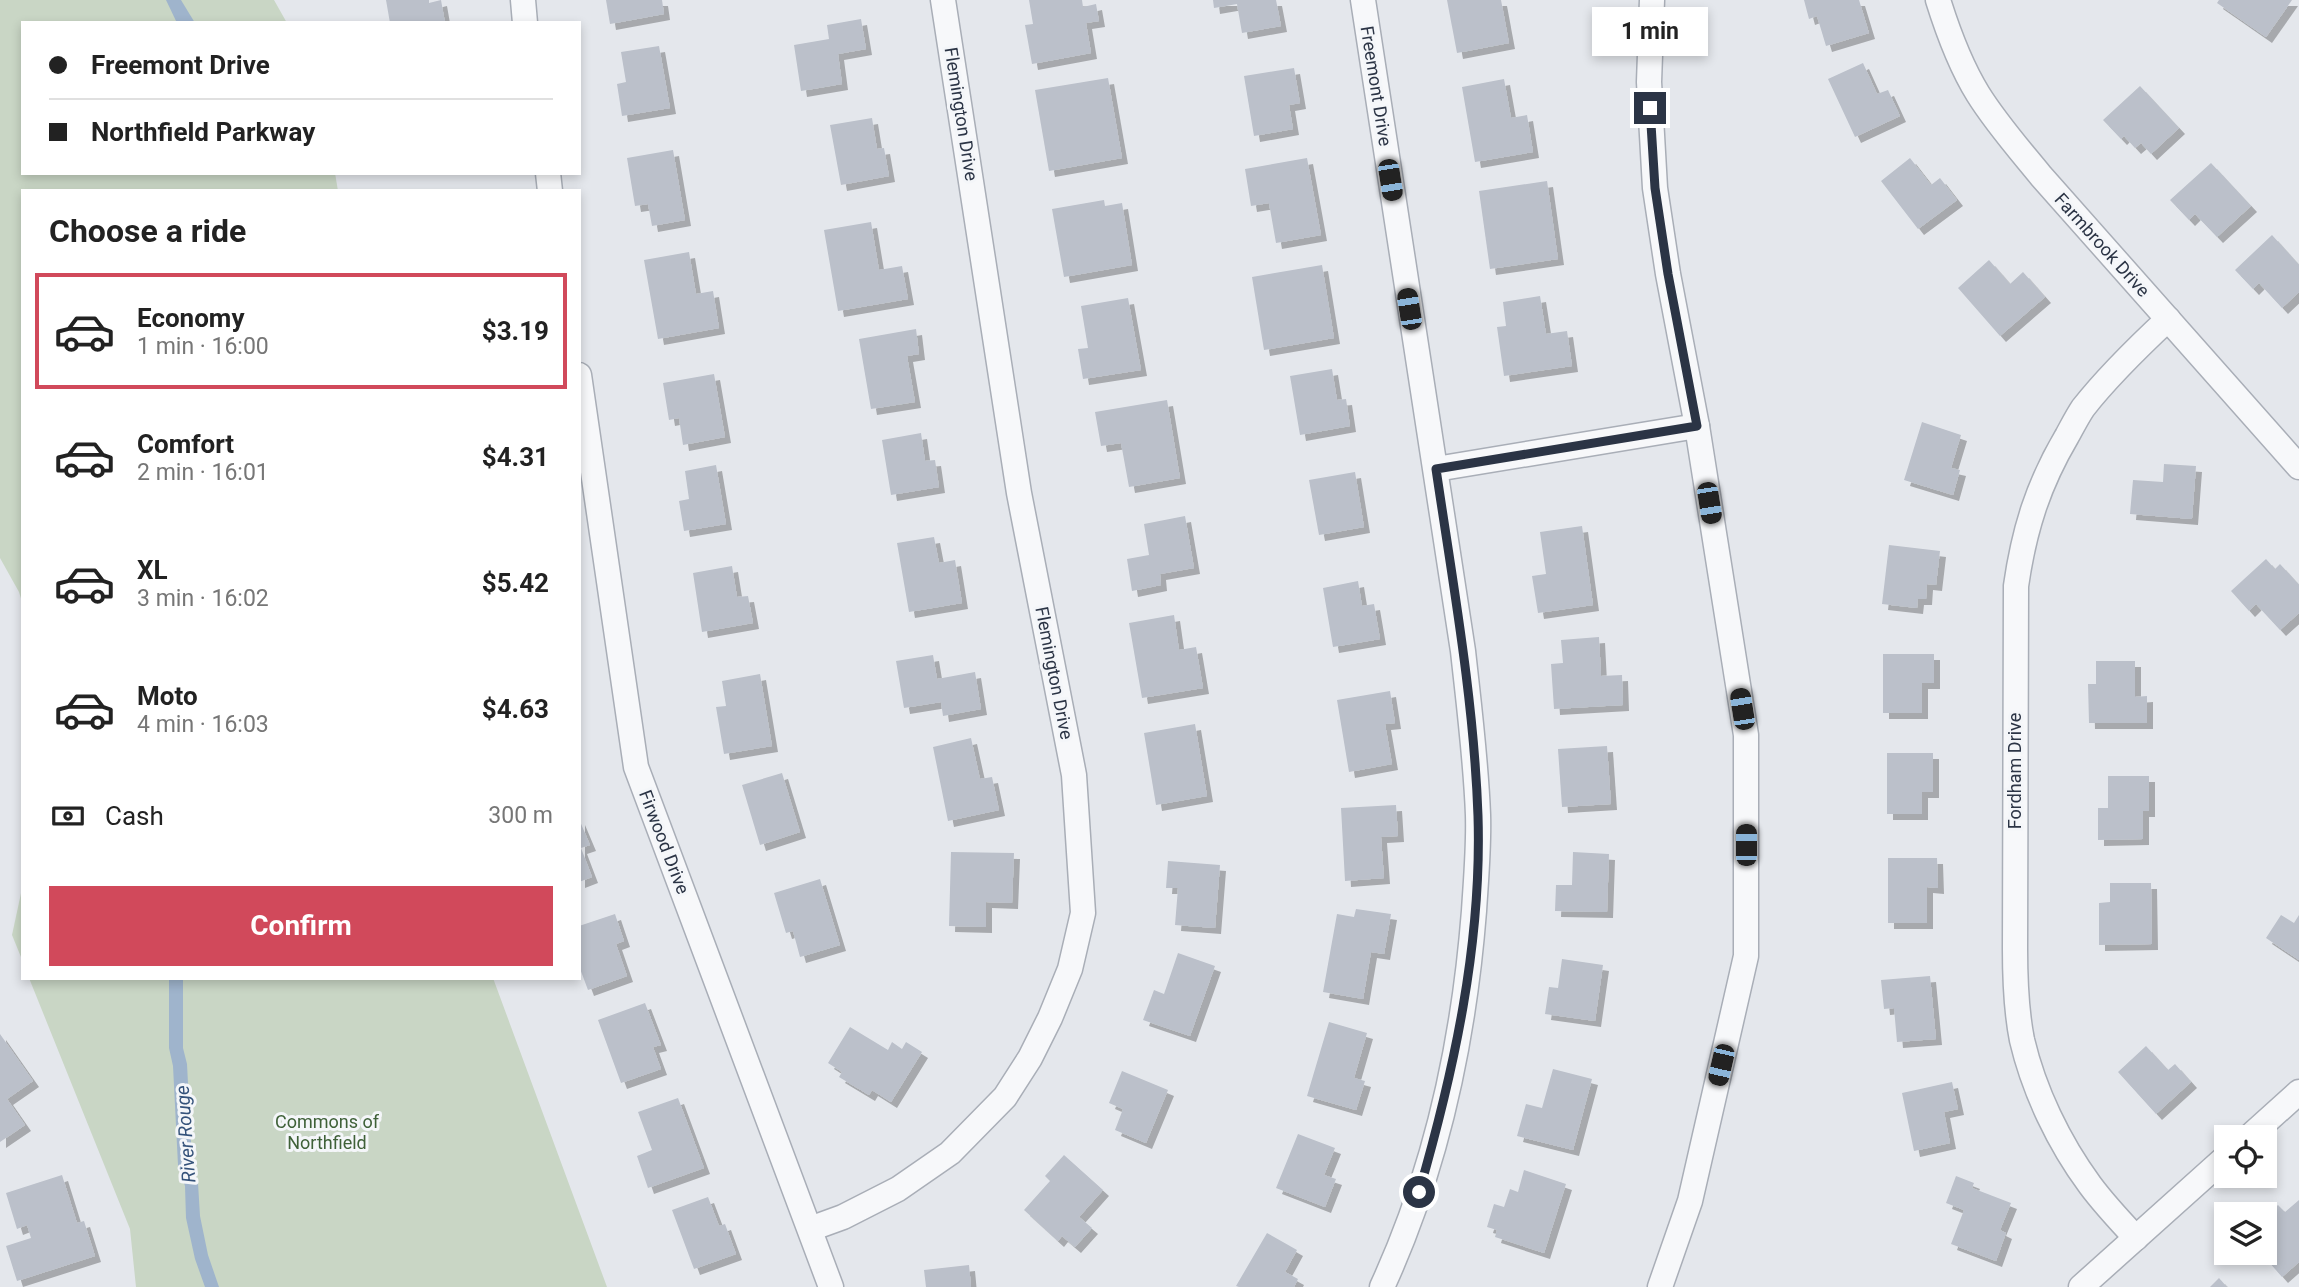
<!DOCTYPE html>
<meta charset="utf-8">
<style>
:root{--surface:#fff;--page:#f2f2f2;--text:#222;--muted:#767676;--line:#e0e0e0;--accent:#d1495b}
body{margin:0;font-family:Roboto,sans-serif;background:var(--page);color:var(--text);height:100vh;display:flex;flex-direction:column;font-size:26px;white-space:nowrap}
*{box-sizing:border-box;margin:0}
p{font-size:23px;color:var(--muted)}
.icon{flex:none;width:38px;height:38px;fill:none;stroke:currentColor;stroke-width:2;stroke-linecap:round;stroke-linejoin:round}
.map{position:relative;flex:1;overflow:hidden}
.details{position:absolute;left:21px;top:189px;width:560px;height:791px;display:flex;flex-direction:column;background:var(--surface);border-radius:0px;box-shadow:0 4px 10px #0003}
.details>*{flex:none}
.top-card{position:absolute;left:21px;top:21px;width:560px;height:154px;border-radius:0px;box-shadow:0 4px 10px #0003;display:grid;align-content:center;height:154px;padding:0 28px;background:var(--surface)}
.controls{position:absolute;left:2214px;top:1125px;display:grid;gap:14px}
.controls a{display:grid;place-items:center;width:63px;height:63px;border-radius:0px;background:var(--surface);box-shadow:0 4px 10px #0003;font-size:35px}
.end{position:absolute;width:32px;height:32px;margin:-16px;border:9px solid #2b3445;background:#fff;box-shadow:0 0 0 4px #fff}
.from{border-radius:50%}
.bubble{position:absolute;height:49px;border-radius:0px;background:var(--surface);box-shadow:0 4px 10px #0003;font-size:23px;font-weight:700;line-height:49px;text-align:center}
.car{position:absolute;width:21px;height:42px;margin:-21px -10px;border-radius:9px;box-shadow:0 0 5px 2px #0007;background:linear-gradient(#222 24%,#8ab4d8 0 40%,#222 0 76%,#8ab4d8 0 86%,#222 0)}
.top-card b{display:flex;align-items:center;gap:24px;height:66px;font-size:26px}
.top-card b+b{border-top:2px solid var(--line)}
.top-card i{width:18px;height:18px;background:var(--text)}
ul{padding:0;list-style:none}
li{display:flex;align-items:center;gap:21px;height:116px;margin:0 14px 10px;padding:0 14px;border:4px solid transparent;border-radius:0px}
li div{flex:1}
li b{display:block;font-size:26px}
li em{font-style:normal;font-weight:700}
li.selected{border-color:var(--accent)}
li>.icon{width:63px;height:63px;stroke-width:1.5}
h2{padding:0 28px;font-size:32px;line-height:84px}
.pay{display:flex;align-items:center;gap:18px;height:77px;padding:0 28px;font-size:26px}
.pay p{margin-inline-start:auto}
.action{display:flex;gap:14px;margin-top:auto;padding:14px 28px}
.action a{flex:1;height:80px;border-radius:0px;background:var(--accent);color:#fff;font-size:28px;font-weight:700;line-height:80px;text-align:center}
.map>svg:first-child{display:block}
.green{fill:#c9d6c5}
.water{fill:#9fb4cc}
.building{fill:#bbc0ca;filter:url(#shadow)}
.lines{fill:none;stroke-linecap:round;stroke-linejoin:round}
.minor-casing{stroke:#a9aeb7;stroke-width:27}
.minor{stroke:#f7f8fa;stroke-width:24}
.route{stroke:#2b3445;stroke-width:9}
.labels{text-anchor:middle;stroke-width:6;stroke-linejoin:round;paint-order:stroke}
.street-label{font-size:18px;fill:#2b3445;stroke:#f4f6f9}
.park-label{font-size:18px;fill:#3f6138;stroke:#f4f6f9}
.water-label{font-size:19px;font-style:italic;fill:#34527a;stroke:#f4f6f9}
</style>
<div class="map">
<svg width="2299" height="1287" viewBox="0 0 2299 1287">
<defs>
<filter id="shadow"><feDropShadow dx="6" dy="6" stdDeviation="0" flood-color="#0004"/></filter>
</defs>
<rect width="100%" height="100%" fill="#e4e7ec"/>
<!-- green -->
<g class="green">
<path d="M 0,0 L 274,0 L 287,23 L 23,23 L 23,173 L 335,173 L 338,191 L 23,191 L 23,605 L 19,592 L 0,558 Z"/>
<path d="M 23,884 L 23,962 L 12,935 Z"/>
<path d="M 29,978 L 493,978 L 607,1287 L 136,1287 L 130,1229 Z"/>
</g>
<!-- water -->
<g class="water">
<path d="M 166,0 L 181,0 L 195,23 L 177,23 Z"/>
<path d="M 169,978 L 183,978 L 183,1048 L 187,1064 L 192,1162 L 198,1183 L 200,1216 L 208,1255 L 219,1287 L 205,1287 L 195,1259 L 186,1218 L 185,1186 L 178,1165 L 173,1066 L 169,1048 Z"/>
</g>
<!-- building -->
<g class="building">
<path d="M 386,0 L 429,0 L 429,3 L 441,0 L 445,23 L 390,23 Z"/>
<path d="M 606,0 L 662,0 L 664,14 L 610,24 Z"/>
<path d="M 1029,0 L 1082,0 L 1083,7 L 1096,4 L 1099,21 L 1086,23 L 1091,53 L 1032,64 L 1025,25 L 1033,24 Z"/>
<path d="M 1213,0 L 1276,0 L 1281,26 L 1242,33 L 1237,4 L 1214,8 Z"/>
<path d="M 1447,0 L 1501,0 L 1509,43 L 1457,53 Z"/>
<path d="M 1804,0 L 1859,0 L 1869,33 L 1826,46 L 1817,16 L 1809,19 Z"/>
<path d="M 2219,0 L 2292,0 L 2266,37 L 2217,3 Z"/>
<path d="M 861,19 L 866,49 L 838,54 L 842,84 L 801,91 L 794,45 L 829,39 L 827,25 Z"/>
<path d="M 659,46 L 670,108 L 622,116 L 617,84 L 626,82 L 621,52 Z"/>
<path d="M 1863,63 L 1877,94 L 1888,90 L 1900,116 L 1855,137 L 1828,79 Z"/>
<path d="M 1294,68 L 1300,103 L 1289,105 L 1293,129 L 1254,136 L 1244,76 Z"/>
<path d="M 1108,78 L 1122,158 L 1049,171 L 1035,90 Z"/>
<path d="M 1504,79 L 1511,118 L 1527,115 L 1533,152 L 1475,162 L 1462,87 Z"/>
<path d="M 2140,86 L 2179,128 L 2151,154 L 2141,143 L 2135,148 L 2124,136 L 2121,139 L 2103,120 Z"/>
<path d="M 872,118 L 877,149 L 884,148 L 889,176 L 841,185 L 830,125 Z"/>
<path d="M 673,150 L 685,220 L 652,226 L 648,204 L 635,206 L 627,158 Z"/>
<path d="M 1307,158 L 1321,235 L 1276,243 L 1269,203 L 1251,206 L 1245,169 Z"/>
<path d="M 1910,158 L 1931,185 L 1940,178 L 1957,200 L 1918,229 L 1881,181 Z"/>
<path d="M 2211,163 L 2251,206 L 2217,237 L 2195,214 L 2189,220 L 2170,200 Z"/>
<path d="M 1547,181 L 1558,259 L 1490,269 L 1479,191 Z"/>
<path d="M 1104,200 L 1105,206 L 1122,203 L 1132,265 L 1064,277 L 1052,209 Z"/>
<path d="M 871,222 L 879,270 L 902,266 L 908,299 L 838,311 L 824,230 Z"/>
<path d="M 2272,235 L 2299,265 L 2299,292 L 2282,308 L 2259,283 L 2253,289 L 2235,270 Z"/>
<path d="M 689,252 L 696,294 L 713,291 L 719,328 L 658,339 L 644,260 Z"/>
<path d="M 1989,260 L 2010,284 L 2023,272 L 2045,297 L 2000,336 L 1958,288 Z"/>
<path d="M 1322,265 L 1334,338 L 1264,350 L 1252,277 Z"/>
<path d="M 1540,296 L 1546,334 L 1567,331 L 1572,366 L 1504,376 L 1497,327 L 1506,326 L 1503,302 Z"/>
<path d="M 1128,298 L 1141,370 L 1083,379 L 1078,349 L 1088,348 L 1081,306 Z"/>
<path d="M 916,329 L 919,354 L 907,356 L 915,402 L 871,409 L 859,339 Z"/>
<path d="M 1332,369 L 1337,400 L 1346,399 L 1350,426 L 1300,435 L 1290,376 Z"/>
<path d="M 714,374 L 725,437 L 683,445 L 679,418 L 669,420 L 663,383 Z"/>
<path d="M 1167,400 L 1180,478 L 1129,487 L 1121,443 L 1101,446 L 1095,412 Z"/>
<path d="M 1922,422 L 1961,435 L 1951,468 L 1960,470 L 1953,495 L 1904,480 Z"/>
<path d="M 921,433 L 925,461 L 935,460 L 939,487 L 891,495 L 882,440 Z"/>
<path d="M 2164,464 L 2196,466 L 2192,519 L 2130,514 L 2133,480 L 2163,482 Z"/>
<path d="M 716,465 L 726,524 L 684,531 L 679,501 L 689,499 L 685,471 Z"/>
<path d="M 1355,472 L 1364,527 L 1319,535 L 1309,480 Z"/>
<path d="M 1185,516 L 1194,568 L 1160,574 L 1161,585 L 1132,591 L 1127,559 L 1149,555 L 1144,524 Z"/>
<path d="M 1582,526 L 1593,605 L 1538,613 L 1532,576 L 1546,574 L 1540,532 Z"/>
<path d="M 934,537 L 939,563 L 955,560 L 962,603 L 909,612 L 897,543 Z"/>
<path d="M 1889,545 L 1940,551 L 1936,585 L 1927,584 L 1926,599 L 1918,599 L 1917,608 L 1882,604 Z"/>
<path d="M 2266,559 L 2275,569 L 2280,564 L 2299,585 L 2299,613 L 2280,630 L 2256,604 L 2249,611 L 2231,591 Z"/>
<path d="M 732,566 L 737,597 L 748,596 L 753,623 L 702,632 L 693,573 Z"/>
<path d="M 1358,581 L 1362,606 L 1374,604 L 1380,639 L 1333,647 L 1323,588 Z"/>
<path d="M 1174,615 L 1179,650 L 1196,647 L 1203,688 L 1142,698 L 1129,623 Z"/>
<path d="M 1599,637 L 1601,676 L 1622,675 L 1623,705 L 1554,709 L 1551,664 L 1563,663 L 1561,640 Z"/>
<path d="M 1883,654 L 1934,654 L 1934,683 L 1922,683 L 1922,713 L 1883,713 Z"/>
<path d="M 933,655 L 937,679 L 975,672 L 981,709 L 943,716 L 941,702 L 904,708 L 896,661 Z"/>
<path d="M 2096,661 L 2135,661 L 2135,697 L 2147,696 L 2147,723 L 2089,723 L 2088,684 L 2096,684 Z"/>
<path d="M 760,674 L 772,746 L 724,754 L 716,707 L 726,706 L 722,681 Z"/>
<path d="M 1390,691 L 1395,723 L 1385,724 L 1392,764 L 1349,772 L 1337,700 Z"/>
<path d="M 1195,724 L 1207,796 L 1156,805 L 1144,733 Z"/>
<path d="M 971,738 L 980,779 L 992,777 L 999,810 L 948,821 L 933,747 Z"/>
<path d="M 1607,746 L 1611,804 L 1562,807 L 1558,749 Z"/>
<path d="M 1887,753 L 1933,753 L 1933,792 L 1922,792 L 1922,814 L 1887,814 Z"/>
<path d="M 782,773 L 800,832 L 760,845 L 742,785 Z"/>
<path d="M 2108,776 L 2149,776 L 2149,811 L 2143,811 L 2143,839 L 2098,840 L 2098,808 L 2108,808 Z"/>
<path d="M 1396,805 L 1398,836 L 1381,837 L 1384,878 L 1345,881 L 1341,808 Z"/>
<path d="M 579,819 L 590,845 L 581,848 L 592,877 L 579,882 Z"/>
<path d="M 951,852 L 1014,853 L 1012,903 L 986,902 L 986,927 L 949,926 Z"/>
<path d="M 1573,852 L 1609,854 L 1607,912 L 1555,911 L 1556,885 L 1572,885 Z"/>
<path d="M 1888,858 L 1937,858 L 1938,888 L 1927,887 L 1927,923 L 1888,923 Z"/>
<path d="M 1168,861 L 1220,865 L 1215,928 L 1175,925 L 1178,888 L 1166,888 Z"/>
<path d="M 820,879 L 840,945 L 800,957 L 793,931 L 786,933 L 774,893 Z"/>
<path d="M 2110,883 L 2151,883 L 2152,944 L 2099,945 L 2099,903 L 2110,902 Z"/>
<path d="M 1356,909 L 1391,914 L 1384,954 L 1371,952 L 1363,999 L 1323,992 L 1337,914 L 1354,917 Z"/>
<path d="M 615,914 L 624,941 L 616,944 L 627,976 L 588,990 L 579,966 L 579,926 Z"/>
<path d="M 2281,915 L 2294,923 L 2299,915 L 2299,960 L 2266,938 Z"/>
<path d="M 1178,953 L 1215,966 L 1190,1036 L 1143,1020 L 1154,990 L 1164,994 Z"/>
<path d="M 1562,959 L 1603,965 L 1595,1021 L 1545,1014 L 1549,987 L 1558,988 Z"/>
<path d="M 1930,976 L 1936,1039 L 1897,1042 L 1894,1008 L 1884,1009 L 1881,980 Z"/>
<path d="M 645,1003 L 661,1045 L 653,1047 L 661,1069 L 621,1083 L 598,1020 Z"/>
<path d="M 1329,1022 L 1367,1033 L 1354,1078 L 1365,1081 L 1356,1110 L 1307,1096 Z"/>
<path d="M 850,1027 L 888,1050 L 892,1042 L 902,1049 L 906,1042 L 922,1052 L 891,1102 L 872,1090 L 869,1095 L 839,1077 L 842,1072 L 828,1063 Z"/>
<path d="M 0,1034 L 33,1081 L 7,1099 L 25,1125 L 0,1142 Z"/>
<path d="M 2146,1046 L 2168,1070 L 2175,1064 L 2191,1082 L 2156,1114 L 2118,1072 Z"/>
<path d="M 1553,1069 L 1592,1079 L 1573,1150 L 1517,1136 L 1526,1104 L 1542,1108 Z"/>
<path d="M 1122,1071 L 1168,1090 L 1146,1143 L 1115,1130 L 1123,1109 L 1109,1103 Z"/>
<path d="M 1952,1082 L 1958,1109 L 1944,1112 L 1950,1143 L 1914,1151 L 1902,1093 Z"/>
<path d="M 678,1098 L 704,1168 L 648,1188 L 637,1156 L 652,1150 L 638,1112 Z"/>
<path d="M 1298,1134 L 1335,1148 L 1324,1175 L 1336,1179 L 1325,1207 L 1276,1188 Z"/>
<path d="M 1064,1155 L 1103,1190 L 1079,1217 L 1092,1228 L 1075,1247 L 1062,1236 L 1058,1241 L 1024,1210 L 1050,1181 L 1045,1176 Z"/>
<path d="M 1524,1170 L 1566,1184 L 1544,1253 L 1495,1237 L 1497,1230 L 1487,1227 L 1494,1204 L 1504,1207 L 1510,1189 L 1518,1192 Z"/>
<path d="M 62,1175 L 77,1223 L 84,1221 L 95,1256 L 17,1281 L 6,1246 L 31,1238 L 27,1225 L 17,1229 L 6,1193 Z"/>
<path d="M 1956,1176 L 1974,1183 L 1972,1188 L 2011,1203 L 2000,1230 L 2006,1233 L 1996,1261 L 1951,1244 L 1964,1210 L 1946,1203 Z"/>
<path d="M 708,1197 L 719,1226 L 725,1224 L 736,1254 L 694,1269 L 672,1210 Z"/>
<path d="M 2299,1200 L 2299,1262 L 2282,1277 L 2261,1253 L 2264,1253 L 2264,1218 L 2278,1205 L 2285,1212 Z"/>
<path d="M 1267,1233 L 1297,1250 L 1285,1272 L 1298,1279 L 1294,1287 L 1239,1287 L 1236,1286 Z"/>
<path d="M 969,1265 L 971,1287 L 926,1287 L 924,1270 Z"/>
<path d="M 2219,1278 L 2227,1287 L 2210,1287 Z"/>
</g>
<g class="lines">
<defs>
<g id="minor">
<path d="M 523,0 L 525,23"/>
<path d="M 1363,0 L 1463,651 C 1469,706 1476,760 1478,815 C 1479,847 1476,879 1474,911 C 1464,1039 1436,1170 1382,1287"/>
<path d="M 1652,0 L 1649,82 L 1655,188 L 1668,274 L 1697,426 L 1746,735 L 1746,956 L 1690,1201 L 1660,1287"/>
<path d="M 1938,0 C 1948,32 1960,65 1978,94 C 1996,123 2019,149 2041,176 L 2299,467"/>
<path d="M 548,173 L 550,191"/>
<path d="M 579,375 L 636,767 L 831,1287"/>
<path d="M 1436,469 L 1697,426"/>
<path d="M 2248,1138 L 2299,1092"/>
<path d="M 810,1229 L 843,1217 L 898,1189 L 950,1153 L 1005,1097 L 1030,1058 L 1050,1018 L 1070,969 L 1083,913 L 1074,775 L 1019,493 L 943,0"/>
<path d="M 2136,1238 C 2120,1221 2104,1204 2090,1185 C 2059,1143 2034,1091 2022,1040 C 2016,1010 2015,979 2015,949 L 2016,586 C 2024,530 2038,485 2067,436 C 2072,427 2077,417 2083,408 C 2108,376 2138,347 2168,319"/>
<path d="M 2081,1287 L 2226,1157"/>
</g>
</defs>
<!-- minor casing -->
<use href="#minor" class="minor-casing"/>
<!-- minor -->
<use href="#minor" class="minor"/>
</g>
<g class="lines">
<!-- route -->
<path class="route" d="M 1419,1192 C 1454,1071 1482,943 1478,816 C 1474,700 1453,584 1436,469 L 1697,426 L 1668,274 L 1655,188 L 1650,108"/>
</g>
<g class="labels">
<!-- street labels -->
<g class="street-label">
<text transform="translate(1376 86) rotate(81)" y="6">Freemont Drive</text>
<text transform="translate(961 114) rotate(81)" y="6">Flemington Drive</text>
<text transform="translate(2102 245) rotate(48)" y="6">Farmbrook Drive</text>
<text transform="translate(1054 673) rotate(79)" y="6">Flemington Drive</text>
<text transform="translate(2015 771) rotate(-90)" y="6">Fordham Drive</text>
<text transform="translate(664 842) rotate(69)" y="6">Firwood Drive</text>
</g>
<!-- park labels -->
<g class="park-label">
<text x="327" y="1128">Commons of<tspan x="327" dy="21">Northfield</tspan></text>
</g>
<!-- water labels -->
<g class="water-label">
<text transform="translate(185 1134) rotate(-94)" y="7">River Rouge</text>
</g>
</g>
</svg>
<div class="controls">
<a><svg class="icon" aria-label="locate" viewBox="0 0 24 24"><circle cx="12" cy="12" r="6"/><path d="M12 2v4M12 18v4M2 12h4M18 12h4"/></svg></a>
<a><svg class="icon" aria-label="layers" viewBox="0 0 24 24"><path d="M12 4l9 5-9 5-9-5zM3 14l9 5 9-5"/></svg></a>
</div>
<i class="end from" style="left:1419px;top:1192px"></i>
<i class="end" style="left:1650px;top:108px"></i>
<div class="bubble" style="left:1592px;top:7px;width:116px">1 min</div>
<i class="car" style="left:1390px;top:180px;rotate:171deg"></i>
<i class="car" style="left:1409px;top:309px;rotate:351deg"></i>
<i class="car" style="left:1709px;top:503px;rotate:171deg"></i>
<i class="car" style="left:1742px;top:709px;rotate:351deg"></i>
<i class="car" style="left:1746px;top:845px;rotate:0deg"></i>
<i class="car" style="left:1721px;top:1065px;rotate:193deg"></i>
<div class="top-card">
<b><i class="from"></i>Freemont Drive</b>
<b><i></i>Northfield Parkway</b>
</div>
<section class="details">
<h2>Choose a ride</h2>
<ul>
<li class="selected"><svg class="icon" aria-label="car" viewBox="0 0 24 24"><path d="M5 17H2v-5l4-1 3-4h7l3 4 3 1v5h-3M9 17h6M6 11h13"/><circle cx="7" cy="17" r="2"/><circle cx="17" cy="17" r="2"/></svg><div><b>Economy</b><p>1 min · 16:00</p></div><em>$3.19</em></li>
<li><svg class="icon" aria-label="car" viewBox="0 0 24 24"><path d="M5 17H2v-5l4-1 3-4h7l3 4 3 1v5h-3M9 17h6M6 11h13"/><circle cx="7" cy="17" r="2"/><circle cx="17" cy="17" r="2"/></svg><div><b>Comfort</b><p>2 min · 16:01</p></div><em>$4.31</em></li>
<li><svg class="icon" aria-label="car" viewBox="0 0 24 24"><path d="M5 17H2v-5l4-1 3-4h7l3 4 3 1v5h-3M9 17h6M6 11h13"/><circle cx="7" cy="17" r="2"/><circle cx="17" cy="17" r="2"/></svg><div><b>XL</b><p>3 min · 16:02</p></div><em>$5.42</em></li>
<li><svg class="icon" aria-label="car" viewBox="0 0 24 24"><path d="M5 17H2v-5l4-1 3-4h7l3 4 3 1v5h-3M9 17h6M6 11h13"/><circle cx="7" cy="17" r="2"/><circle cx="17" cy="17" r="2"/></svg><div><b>Moto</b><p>4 min · 16:03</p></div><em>$4.63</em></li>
</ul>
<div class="pay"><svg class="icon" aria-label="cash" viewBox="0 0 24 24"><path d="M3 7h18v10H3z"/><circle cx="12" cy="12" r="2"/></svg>Cash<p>300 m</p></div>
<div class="action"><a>Confirm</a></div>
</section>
</div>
